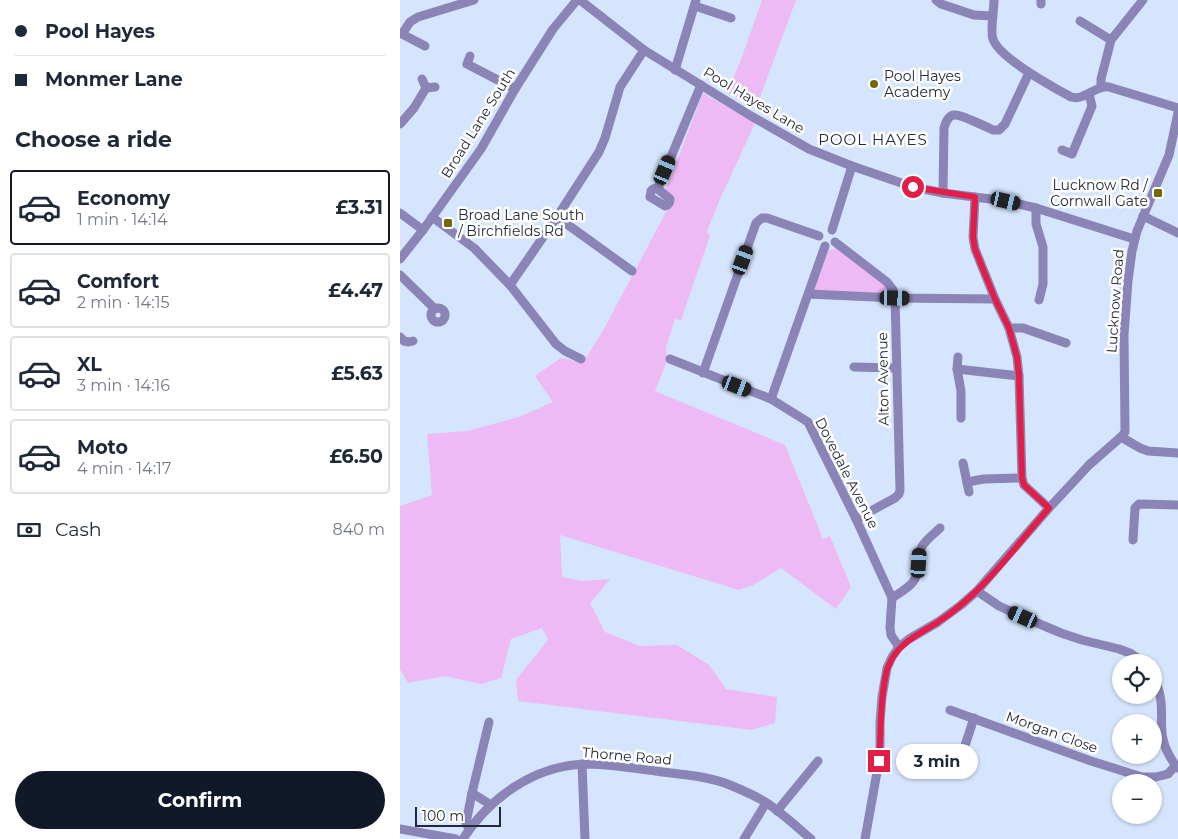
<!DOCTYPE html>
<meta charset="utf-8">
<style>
:root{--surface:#fff;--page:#f2f2f3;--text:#1f2937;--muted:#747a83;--line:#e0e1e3;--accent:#111827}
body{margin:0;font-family:Montserrat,sans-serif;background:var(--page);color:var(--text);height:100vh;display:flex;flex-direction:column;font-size:19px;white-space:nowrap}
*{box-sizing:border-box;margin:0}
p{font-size:16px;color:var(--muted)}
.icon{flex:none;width:28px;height:28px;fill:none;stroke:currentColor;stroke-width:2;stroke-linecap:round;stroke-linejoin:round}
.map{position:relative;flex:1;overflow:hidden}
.side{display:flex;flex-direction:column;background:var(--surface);width:400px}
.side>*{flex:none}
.banner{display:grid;align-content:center;height:110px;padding:0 15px;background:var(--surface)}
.controls{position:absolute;left:712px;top:654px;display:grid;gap:10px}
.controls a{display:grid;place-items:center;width:50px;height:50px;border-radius:50%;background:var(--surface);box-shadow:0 1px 4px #0004;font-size:25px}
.scale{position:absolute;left:15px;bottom:12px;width:86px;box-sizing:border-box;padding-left:5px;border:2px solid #232a35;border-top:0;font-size:14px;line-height:18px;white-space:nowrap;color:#232a35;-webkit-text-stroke:4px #fff;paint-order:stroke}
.end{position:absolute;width:22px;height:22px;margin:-11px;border:6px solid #e11d48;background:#fff;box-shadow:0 0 0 2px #fff}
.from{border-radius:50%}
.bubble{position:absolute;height:35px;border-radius:18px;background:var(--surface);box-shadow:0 1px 4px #0004;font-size:16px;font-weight:700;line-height:35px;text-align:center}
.car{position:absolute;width:15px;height:30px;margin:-15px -8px;border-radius:6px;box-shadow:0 0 4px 1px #0007;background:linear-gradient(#222 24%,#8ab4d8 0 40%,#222 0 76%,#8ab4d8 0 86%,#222 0)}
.banner b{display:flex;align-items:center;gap:18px;height:48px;font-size:19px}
.banner b+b{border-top:1px solid var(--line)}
.banner i{width:12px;height:12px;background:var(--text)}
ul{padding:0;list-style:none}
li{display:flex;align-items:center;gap:15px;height:75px;margin:0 10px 8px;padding:0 5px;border:2px solid var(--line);border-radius:5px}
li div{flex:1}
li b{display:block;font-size:19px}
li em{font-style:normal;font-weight:700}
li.on{border-color:var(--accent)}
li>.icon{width:45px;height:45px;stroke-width:1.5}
h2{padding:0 15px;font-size:22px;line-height:60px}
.pay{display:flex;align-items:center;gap:12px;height:55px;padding:0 15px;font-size:19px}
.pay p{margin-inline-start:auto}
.primary-button{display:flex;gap:10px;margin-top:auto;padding:10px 15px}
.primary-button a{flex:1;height:58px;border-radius:30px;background:var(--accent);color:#fff;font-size:20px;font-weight:700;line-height:58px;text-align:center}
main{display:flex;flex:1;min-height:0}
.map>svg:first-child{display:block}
.green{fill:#eebaf5}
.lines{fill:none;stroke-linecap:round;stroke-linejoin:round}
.minor{stroke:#8b84b6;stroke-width:9}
.route{stroke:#e11d48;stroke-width:6}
.poi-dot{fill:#736900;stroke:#fff;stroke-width:2}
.labels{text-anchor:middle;stroke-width:5;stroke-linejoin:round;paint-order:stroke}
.poi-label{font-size:14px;fill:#232a35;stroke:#fff;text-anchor:start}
.street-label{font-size:14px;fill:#232a35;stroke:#fff}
.neighbourhood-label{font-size:15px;letter-spacing:1px;fill:#232a35;stroke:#fff}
</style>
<main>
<section class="side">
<div class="banner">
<b><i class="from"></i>Pool Hayes</b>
<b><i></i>Monmer Lane</b>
</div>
<h2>Choose a ride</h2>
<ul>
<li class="on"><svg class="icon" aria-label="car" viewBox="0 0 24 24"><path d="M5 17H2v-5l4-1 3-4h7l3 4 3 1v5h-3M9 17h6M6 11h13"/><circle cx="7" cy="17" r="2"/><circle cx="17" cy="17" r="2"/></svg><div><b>Economy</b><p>1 min · 14:14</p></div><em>£3.31</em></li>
<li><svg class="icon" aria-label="car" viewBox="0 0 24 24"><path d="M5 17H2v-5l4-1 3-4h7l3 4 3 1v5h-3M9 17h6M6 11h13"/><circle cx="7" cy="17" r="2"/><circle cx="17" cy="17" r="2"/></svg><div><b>Comfort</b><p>2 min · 14:15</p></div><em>£4.47</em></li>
<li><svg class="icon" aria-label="car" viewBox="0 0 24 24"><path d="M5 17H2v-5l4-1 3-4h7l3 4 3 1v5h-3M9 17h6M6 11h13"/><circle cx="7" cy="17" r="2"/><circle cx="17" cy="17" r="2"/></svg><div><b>XL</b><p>3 min · 14:16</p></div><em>£5.63</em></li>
<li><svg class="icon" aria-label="car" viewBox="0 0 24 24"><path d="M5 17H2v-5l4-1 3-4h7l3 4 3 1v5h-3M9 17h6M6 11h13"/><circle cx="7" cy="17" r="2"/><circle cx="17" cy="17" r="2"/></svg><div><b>Moto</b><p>4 min · 14:17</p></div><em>£6.50</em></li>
</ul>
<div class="pay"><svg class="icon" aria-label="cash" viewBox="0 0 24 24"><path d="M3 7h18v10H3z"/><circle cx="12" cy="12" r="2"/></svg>Cash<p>840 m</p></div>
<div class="primary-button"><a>Confirm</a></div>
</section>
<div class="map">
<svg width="778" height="839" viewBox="0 0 778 839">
<rect width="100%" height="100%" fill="#d5e5fd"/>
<!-- green -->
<g class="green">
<path d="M 362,0 L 396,0 L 356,108 L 327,92 L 339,65 Z"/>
<path d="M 303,93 L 355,123 L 321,197 L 307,231 L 310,236 L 281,320 L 275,319 L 266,348 L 267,361 L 255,391 L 385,445 L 423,539 L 430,536 L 451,587 L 436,609 L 381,568 L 353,585 L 339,590 L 160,535 L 162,577 L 183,581 L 210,579 L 190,603 L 205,632 L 240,646 L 277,645 L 309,665 L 326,689 L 377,697 L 375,723 L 352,730 L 118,701 L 116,680 L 148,640 L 142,628 L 111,639 L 101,678 L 81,684 L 45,676 L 8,683 L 0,669 L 0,506 L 32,495 L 27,434 L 67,431 L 119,417 L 153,402 L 135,376 L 161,358 L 183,363 L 205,327 L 274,197 L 265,192 Z"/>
<path d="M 433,249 L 437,249 L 484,284 L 487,290 L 489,302 L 411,298 L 428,251 Z"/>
</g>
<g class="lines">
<!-- minor -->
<g class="minor">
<path d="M 180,0 L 244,50 L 351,116 L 409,149 L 452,166 L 513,187 L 543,193 L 606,201 L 636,208 L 734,239"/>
<path d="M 536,0 L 541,4 L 574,15 L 593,16"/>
<path d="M 594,0 C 594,9 590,32 593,39 C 599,58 653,87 671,97 C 685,101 695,85 709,87 L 778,108"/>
<path d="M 641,4 L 641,0"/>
<path d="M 295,6 L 331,18"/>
<path d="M 680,21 L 711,40"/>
<path d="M 0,33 L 25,46"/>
<path d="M 2,34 L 10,22 L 18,17 L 74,0"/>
<path d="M 70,56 L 67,64 L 115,89"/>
<path d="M 275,70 L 296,0"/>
<path d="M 22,79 L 26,88 L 35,87"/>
<path d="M 701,87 L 701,79 L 711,40 L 743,0"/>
<path d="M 0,124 L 14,108 L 26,88"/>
<path d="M 662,150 L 672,154 L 692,106 L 689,94"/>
<path d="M 258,188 L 259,190 L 270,199 C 270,203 269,205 265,206 L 250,197 L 251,191 L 253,189 L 258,188 L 301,85"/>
<path d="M 543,193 L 544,128 C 549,110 557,114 571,120 C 578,123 585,126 593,130 L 599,130 L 605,124 L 629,73"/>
<path d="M 575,197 L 573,237 L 575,249 L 595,299 L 609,328 L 617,357 L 619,376 L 622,478 L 624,485 L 649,508"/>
<path d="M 636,208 L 636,224 L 643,247 L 643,284 L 639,300"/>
<path d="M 0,213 L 23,230"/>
<path d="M 743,216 L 778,233"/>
<path d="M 32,217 L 74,248 L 110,285 L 156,344 L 165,351 L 181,359"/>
<path d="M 157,217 L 232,271"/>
<path d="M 432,230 L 452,166"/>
<path d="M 435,242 L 487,282 L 493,290 L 495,298 L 500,490 L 499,494 L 495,498 L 456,519"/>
<path d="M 0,259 L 23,230 L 81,149 L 115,89 L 153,29 L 177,0"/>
<path d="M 0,275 L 35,309"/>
<path d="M 110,285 L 157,217 L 199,152 L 205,138 L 220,87 L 244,50"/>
<path d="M 409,294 L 495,298 L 595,299"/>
<circle cx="38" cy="315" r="7"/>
<path d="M 609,328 L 623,328 L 666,343"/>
<path d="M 0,337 L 4,341 L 9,342 L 13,341"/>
<path d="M 558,357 L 557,369 L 561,391 L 561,418"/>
<path d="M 270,359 L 371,399 L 408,422 L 456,519 L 492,598 L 490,627 L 491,635 L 499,647"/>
<path d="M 454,367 L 496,368"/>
<path d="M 557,369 L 619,376"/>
<path d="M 303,373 L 356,223 L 362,218 L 367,218 L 419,236"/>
<path d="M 371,399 L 425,246"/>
<path d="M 721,437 L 740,448 L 748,451 L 778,453"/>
<path d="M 563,463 L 569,492"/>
<path d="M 567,482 L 584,479 L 622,478"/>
<path d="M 733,540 L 735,508 L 739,504 L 778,505"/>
<path d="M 577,591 L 599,606 L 623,617 L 661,633 L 682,640 L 719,649 L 730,653 L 743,662"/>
<path d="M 492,598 C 508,587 517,585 519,563 C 519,558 519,552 521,548 C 525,540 534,534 540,528"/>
<path d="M 754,675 C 757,684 760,692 761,702 C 763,722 758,735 769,755 C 772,760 774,764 778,768"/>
<path d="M 550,710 L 691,761 L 742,777 L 756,777 L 768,774 L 775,766"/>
<path d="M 182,764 L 185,839"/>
<path d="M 558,767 L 574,718"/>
<path d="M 72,793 L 91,805"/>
<path d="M 377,811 L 418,761"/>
<path d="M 0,829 L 56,839"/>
<path d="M 69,829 L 66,823 L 72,793 L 89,722"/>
<path d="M 63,839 C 89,798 134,766 184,764 C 208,764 232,768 255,771 C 278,774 309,776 330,785 C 342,790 356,796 367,803 C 383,814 397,827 411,839"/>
<path d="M 344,839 L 366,803"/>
<path d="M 465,839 L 479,761 L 480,745 L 480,722 L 482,697 L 487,668 L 492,657 L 499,647 L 509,639 L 538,622 L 561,605 L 577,591 L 649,508 L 689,465 L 721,437 L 725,432 L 724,335 L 728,281 L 732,251 L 737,231 L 769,155 L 778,113"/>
</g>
</g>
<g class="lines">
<!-- route -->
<path class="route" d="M 479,761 C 481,736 480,710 484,685 C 485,679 486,672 488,667 C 497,643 518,635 538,622 C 583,593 614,548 649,508 L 624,485 L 622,478 L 619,376 L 617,357 L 609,328 L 595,299 L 575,249 L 573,237 L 575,197 L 513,187"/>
</g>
<!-- markers -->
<g class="poi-dot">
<circle cx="474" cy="84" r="5"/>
<rect x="753" y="188" width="10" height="10" rx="2.5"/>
<rect x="43" y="218" width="10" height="10" rx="2.5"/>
</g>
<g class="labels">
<!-- poi labels -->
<g class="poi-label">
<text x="484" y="81">Pool Hayes<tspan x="484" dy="16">Academy</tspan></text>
<text x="748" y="190" text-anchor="end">Lucknow Rd /<tspan x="748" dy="16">Cornwall Gate</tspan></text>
<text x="58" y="220">Broad Lane South<tspan x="58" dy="16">/ Birchfields Rd</tspan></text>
</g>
<!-- street labels -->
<g class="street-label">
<text transform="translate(354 100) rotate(31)" y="5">Pool Hayes Lane</text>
<text transform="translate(78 123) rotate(-58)" y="5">Broad Lane South</text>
<text transform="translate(715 301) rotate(-86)" y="5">Lucknow Road</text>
<text transform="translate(483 379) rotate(-91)" y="5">Alton Avenue</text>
<text transform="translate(447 473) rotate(63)" y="5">Dovedale Avenue</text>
<text transform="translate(652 732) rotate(20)" y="5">Morgan Close</text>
<text transform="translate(227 756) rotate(5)" y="5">Thorne Road</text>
</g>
<!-- neighbourhood labels -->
<g class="neighbourhood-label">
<text x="473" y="145">POOL HAYES</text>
</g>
</g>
</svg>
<div class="controls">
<a><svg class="icon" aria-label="locate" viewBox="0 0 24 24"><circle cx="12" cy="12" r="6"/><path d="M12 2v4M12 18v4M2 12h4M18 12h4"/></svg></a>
<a>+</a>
<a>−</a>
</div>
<div class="scale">100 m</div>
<i class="end from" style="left:513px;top:187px"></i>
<i class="end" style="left:479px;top:761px"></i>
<div class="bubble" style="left:496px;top:744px;width:82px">3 min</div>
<i class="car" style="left:265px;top:170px;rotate:23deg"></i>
<i class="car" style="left:606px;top:201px;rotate:103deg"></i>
<i class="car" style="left:343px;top:260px;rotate:20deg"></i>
<i class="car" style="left:495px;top:298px;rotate:91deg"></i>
<i class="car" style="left:337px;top:386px;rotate:111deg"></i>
<i class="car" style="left:519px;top:563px;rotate:4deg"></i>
<i class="car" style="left:623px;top:617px;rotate:294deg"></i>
</div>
</main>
